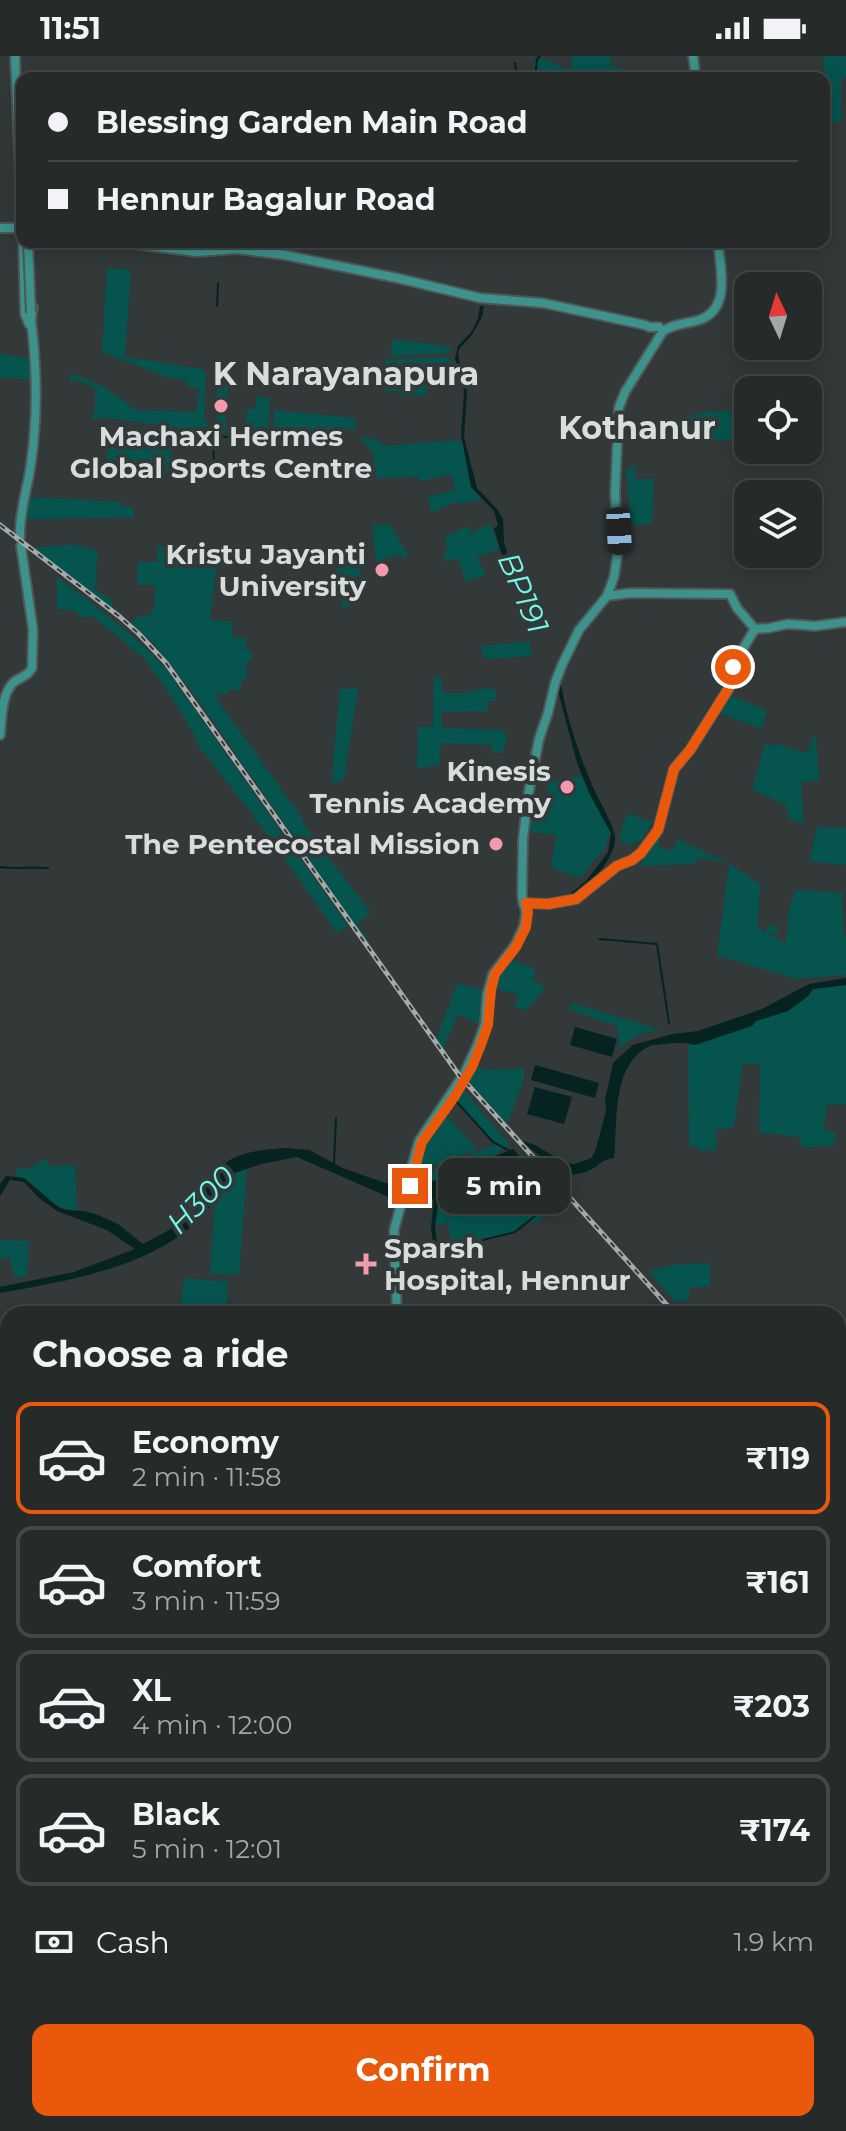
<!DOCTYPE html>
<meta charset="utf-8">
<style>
:root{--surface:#262b2a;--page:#2e3332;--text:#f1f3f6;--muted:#a4a7a8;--line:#424747;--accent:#ea580c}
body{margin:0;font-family:Montserrat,sans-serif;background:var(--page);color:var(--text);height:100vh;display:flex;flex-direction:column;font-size:30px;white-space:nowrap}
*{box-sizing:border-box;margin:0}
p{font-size:26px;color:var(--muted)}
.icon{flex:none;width:44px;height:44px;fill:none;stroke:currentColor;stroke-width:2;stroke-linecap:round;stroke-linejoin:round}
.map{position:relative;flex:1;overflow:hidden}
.side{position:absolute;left:0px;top:1250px;width:846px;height:826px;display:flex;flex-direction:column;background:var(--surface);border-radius:24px 24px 0 0;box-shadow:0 4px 20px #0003,0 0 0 2px var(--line)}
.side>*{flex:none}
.guide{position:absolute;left:16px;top:16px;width:814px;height:176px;border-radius:16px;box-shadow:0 4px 20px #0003,0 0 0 2px var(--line);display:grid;align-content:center;height:176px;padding:0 32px;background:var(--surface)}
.needle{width:52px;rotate:356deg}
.fabs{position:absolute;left:734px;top:216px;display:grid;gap:16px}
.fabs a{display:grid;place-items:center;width:88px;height:88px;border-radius:16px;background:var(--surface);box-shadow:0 4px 20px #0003,0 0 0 2px var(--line);font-size:40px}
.end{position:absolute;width:36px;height:36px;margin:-18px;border:10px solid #ea580c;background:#fff;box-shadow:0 0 0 4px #fff}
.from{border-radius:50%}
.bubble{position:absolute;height:56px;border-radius:16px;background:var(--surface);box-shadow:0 4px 20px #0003,0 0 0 2px var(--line);font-size:26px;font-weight:700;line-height:56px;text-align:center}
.car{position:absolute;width:24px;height:48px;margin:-24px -12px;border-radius:10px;box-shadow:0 0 6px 2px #0007;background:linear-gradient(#222 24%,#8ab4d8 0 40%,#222 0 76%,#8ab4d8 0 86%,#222 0)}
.guide b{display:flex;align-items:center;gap:28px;height:76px;font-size:30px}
.guide b+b{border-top:2px solid var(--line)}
.guide i{width:20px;height:20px;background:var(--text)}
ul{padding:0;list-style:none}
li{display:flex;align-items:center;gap:24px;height:112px;margin:0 16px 12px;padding:0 16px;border:4px solid var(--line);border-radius:16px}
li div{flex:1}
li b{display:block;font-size:30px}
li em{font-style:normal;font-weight:700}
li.selected{border-color:var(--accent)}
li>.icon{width:72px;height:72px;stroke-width:1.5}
h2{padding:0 32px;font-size:36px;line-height:96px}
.pay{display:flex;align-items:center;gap:20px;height:88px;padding:0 32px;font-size:30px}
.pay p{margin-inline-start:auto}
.button{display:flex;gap:16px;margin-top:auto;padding:16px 32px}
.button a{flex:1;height:92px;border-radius:16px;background:var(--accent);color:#fff;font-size:32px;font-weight:700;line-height:92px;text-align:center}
.status{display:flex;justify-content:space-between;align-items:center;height:56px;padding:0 40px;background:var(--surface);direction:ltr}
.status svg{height:22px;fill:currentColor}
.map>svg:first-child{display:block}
.green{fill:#05544e}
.water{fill:#052320}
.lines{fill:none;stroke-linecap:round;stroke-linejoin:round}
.stream{stroke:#052320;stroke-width:2}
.major-casing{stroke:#4f5655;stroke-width:12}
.highway-casing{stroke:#4f5655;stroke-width:15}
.major{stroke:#3d928b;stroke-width:8}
.highway{stroke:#11988e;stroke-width:11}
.rail-casing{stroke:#a6abaa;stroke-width:5}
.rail{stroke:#323938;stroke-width:2;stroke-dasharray:6;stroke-linecap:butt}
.major-bridge-casing{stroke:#4f5655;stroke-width:12;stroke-linecap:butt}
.major-bridge{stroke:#3d928b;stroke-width:8}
.route{stroke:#ea580c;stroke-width:10}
.poi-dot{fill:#f39aac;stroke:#323938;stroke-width:3}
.labels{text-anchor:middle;stroke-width:8;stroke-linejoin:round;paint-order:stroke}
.poi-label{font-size:28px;font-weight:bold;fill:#d8dddc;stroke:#323938;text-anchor:end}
.water-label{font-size:30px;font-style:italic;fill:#73f8ec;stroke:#323938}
.quarter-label{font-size:32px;font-weight:bold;fill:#d6dfde;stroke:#323938}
</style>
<div class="status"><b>11:51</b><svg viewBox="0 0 49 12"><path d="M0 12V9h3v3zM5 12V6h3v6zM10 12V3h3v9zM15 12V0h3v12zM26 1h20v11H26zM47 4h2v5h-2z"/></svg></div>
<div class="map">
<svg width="846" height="2075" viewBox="0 0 846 2075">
<rect width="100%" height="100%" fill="#323938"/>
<!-- green -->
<g class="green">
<path d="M 573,0 L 612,0 L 610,9 L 633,16 L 669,14 L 667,22 L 588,22 L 583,20 L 583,22 L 537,22 L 538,5 L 542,2 L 569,14 Z"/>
<path d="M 823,0 L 846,0 L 846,21 L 841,22 L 841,65 L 831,66 Z"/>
<path d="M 107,212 L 131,214 L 125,301 L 202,313 L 202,315 L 206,316 L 204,360 L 210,375 L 210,381 L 195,379 L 195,374 L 99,361 L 98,364 L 91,363 L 95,353 L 95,332 L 77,324 L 71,328 L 71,317 L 104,331 L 136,354 L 196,356 L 200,333 L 187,331 L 187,325 L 166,321 L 102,296 Z"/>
<path d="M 392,283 L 451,291 L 449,297 L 391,300 Z"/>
<path d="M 0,298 L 30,303 L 31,324 L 0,321 Z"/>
<path d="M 449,301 L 455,317 L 384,320 L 385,304 Z"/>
<path d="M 229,315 L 225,381 L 215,381 L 217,316 Z"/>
<path d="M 426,322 L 427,339 L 400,341 L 399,335 L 384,336 L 383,325 Z"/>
<path d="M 256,341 L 270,342 L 268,380 L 246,380 L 247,353 L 256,353 Z"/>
<path d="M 274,354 L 355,362 L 356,373 L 273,379 Z"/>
<path d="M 731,355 L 733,384 L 688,383 L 684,361 L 706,356 Z"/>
<path d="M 110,380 L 173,387 L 167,417 L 128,411 L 127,418 L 76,410 L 76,408 L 105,410 Z"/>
<path d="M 362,381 L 380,384 L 381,388 L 385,390 L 457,384 L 463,388 L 471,431 L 481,443 L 460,448 L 458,445 L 431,457 L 428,441 L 455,434 L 451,418 L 422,425 L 419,424 L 418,420 L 389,422 L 387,420 L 377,424 L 373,396 L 367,392 L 367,387 L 361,387 Z"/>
<path d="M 635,408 L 635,423 L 654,423 L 652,468 L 632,469 L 626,415 Z"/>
<path d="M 27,441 L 122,446 L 121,450 L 134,451 L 134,462 L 121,462 L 121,452 L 119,462 L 23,463 Z"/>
<path d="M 490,467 L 499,493 L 477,501 L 486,519 L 466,526 L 458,502 L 446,506 L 442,496 L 448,494 L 444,482 L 467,470 L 472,477 Z"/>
<path d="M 390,468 L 408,499 L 402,502 L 400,498 L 376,506 L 372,469 Z"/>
<path d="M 62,489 L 77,489 L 98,495 L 95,533 L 112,544 L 112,552 L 33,492 Z"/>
<path d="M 157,490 L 219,490 L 210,564 L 232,565 L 233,581 L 246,582 L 246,594 L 252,595 L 252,605 L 246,605 L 247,623 L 241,624 L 241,634 L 228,634 L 228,638 L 214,639 L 302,762 L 303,768 L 371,857 L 357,868 L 366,881 L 366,885 L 198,644 L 155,589 L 131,567 L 136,561 L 150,559 L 155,550 L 155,529 L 137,529 L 138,506 L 157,506 Z"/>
<path d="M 359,500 L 360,520 L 345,524 L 351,550 L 342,552 L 335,506 Z"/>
<path d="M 57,521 C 95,550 133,577 166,613 L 348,870 L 337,877 L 253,759 L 197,688 L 196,682 L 169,637 L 144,602 L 92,560 L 79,562 L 77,555 L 57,553 Z"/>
<path d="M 529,585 L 532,600 L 485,603 L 480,590 Z"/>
<path d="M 434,621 L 442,621 L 443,637 L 470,637 L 471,634 L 495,632 L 496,645 L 487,645 L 488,655 L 442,656 L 442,672 L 502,674 L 508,681 L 502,697 L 493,697 L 492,689 L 441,687 L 439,709 L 417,712 L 418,671 L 433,671 Z"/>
<path d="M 358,632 L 344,724 L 331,727 L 340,633 Z"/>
<path d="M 729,639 L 767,654 L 762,673 L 717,656 Z"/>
<path d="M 814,679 L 816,679 L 819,724 L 801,726 L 804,769 L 789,763 L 787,750 L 752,733 L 765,688 L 774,690 L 776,688 L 807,697 Z"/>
<path d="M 582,720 L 590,739 L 610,775 L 605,792 L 580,822 L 551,812 L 556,779 L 529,776 L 534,740 L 547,739 L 549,725 Z"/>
<path d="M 628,757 L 652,766 L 640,786 L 636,784 L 632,789 L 619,785 L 621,773 Z"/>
<path d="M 817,771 L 846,772 L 846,809 L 809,805 Z"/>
<path d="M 662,777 L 658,791 L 673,795 L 678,783 L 730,808 L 760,828 L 758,872 L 766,877 L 767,869 L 778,870 L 778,877 L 767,877 L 786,887 L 789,852 L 795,834 L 842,837 L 844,880 L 846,880 L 846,919 L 795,923 L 717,899 L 729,808 L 697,801 L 696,808 L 641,810 L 642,802 Z"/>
<path d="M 510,903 L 536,913 L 532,923 L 545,932 L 527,954 L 514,951 L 519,939 L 495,932 L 498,921 Z"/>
<path d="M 457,927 L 486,935 L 479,968 L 458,958 L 443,993 L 436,984 Z"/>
<path d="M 846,929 L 846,1048 L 827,1049 L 824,1074 L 836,1077 L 835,1089 L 802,1092 L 799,1081 L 759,1076 L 760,1009 L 743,1007 L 734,1071 L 715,1074 L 717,1094 L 698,1095 L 698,1090 L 689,1091 L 688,987 L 695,989 L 706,986 L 721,979 L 752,970 L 756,965 L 807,941 L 813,933 Z"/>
<path d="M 573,947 L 661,974 C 645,975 630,981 620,993 L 617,970 L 568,953 Z"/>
<path d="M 475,1011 L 489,1014 L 524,1012 L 524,1024 L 507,1068 L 467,1023 Z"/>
<path d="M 461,1031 L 510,1089 L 494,1099 L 416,1132 L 412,1131 L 414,1123 L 495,1088 L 456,1044 Z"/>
<path d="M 445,1058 L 477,1093 L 415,1118 L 429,1080 Z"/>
<path d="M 522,1103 L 555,1138 L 556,1148 L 538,1166 L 525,1166 L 514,1176 L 451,1189 L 448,1167 L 435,1169 L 439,1141 Z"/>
<path d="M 44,1104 L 48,1104 L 49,1110 L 75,1109 L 77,1155 C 45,1153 41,1124 16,1121 L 17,1113 L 28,1113 Z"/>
<path d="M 247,1112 L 239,1219 L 210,1218 L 215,1143 L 224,1131 L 228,1119 Z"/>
<path d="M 0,1184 L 29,1185 L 27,1220 L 14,1221 L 9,1200 L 0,1203 Z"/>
<path d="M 710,1207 L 710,1230 L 689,1232 L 689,1244 L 675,1246 L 649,1215 L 679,1208 Z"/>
<path d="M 184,1222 L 228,1226 L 227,1258 L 179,1258 Z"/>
</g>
<!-- water -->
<g class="water">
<path d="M 480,250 L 484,250 L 482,261 L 472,279 L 459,293 L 458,299 L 467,336 L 464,381 L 477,432 L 497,453 L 503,463 L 504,486 L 512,515 L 507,516 L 494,473 L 498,469 L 494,455 L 471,431 L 461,379 L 464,336 L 455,302 L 458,290 L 472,275 L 478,262 Z"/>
<path d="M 561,629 C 567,661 577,693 590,724 C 595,738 614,769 615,781 C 616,801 590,831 572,838 L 570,838 L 586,825 L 608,796 L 611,777 L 590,739 L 577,707 L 558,635 Z"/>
<path d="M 846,922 L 846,929 L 813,933 L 807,941 L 788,955 L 756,965 L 752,970 L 695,989 C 685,986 674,987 664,988 C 658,989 651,988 646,992 C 611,1013 618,1067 614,1102 C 604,1103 601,1107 594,1112 C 585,1117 575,1119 565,1120 C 558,1116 555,1112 549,1107 C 540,1099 531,1094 522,1085 L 535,1089 L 565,1107 L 575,1108 L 591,1102 L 595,1096 L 606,1055 L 605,1044 L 613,1007 L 633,989 L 673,978 L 698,975 L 762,953 L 809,928 Z"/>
<path d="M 575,971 L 617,983 L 612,1001 L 570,989 Z"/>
<path d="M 535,1009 L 599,1027 L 595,1042 L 531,1024 Z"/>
<path d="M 535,1031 L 572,1041 L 564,1068 L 527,1058 Z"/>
<path d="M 287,1092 L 309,1094 L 343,1112 L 368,1121 L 386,1127 L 405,1129 L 400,1146 L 297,1101 L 261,1108 L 229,1119 C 193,1206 82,1222 0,1237 L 0,1231 L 74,1216 L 135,1193 L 107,1174 L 57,1155 L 39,1142 L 24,1126 L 10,1124 L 0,1140 L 0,1128 L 6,1120 L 24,1122 L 58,1151 L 67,1154 L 84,1155 L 98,1159 L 118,1168 L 143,1188 C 159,1179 178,1171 191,1158 C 202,1146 204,1132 213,1120 C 229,1095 260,1094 287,1092 Z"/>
<path d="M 513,1093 L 522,1103 L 439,1141 L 435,1172 L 438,1193 L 434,1194 L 431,1172 L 434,1143 L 407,1149 L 412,1131 L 416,1132 Z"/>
</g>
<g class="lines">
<!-- stream -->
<g class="stream">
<path d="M 515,7 L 516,14"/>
<path d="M 517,20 L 518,22"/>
<path d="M 535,22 L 537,3 L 540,0"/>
<path d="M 461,186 L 461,188"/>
<path d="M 217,250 L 218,227"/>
<path d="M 214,380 L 227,381"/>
<path d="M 213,387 L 215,425"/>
<path d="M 0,811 C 16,813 32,811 48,812"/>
<path d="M 599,883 L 657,888 L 669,967"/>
<path d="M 454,1043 L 493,1086 L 508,1094"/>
<path d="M 334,1108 L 336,1062"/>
<path d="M 483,1184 L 515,1176 L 545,1152 C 547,1132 531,1116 519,1103"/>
<path d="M 0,1876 L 8,1876"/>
</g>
<defs>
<g id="major">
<path d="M 15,0 L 22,165"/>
<path d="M 693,0 L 696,22"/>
<path d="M 0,172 L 22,172"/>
<path d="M 23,186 L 25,258 L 29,268"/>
<path d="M 119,186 L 197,196 L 237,193 L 285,199 L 397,222 L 480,242 L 543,247 L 645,269 L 649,271 L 659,271"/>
<path d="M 20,481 C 19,455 28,432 31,407 C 38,359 37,312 31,264 L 33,251"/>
<path d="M 607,540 L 631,537 L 730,538 L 737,552 L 755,573 L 769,572 L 788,568 L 815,570 L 846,566"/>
<path d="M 0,679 C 2,663 1,641 12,628 C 18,621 27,622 32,612 L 33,574 L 21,490"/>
<path d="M 523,847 L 548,848 L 576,843 L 617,810 L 632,804 L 641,797 L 658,774 L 674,713 L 690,694 L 729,632 L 736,604 L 755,573"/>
<path d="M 397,1258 L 394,1174 L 419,1085 L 464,1018 L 477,990 L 485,968 L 487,939 L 493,918 L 515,889 L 524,870 L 526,857 L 522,840 L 523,783 L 528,740 L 539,683 L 548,657 L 555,627 L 562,609 L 579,574 L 607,540 L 614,521 L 618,495 L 615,437 L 619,351 L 625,336 L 663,275 C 675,267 687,268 699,264 C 732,253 720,212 718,186"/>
<path d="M 0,1801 L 8,1802"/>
<path d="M 0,1863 L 8,1852"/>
<path d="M 838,2059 L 846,2051"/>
<path d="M 520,2068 L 520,2075"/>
<path d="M 19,2075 L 20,2068"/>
<path d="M 267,2075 L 268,2068"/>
<path d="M 822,2075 L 828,2068"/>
</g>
<g id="highway">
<path d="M 0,1565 L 8,1579"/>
<path d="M 838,1934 L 846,1937"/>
</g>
</defs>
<!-- major casing -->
<use href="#major" class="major-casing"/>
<!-- highway casing -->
<use href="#highway" class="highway-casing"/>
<!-- major -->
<use href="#major" class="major"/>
<!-- highway -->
<use href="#highway" class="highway"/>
<defs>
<g id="rail">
<path d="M 0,469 L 120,561 L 138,577 L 166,607 L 459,1019 L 675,1258"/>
<path d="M 838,1436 L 846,1445"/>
</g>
</defs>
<!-- rail casing -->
<use href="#rail" class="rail-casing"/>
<!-- rail -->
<use href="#rail" class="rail"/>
<defs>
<path id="major-bridge" d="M 28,186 L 31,257"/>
</defs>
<!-- major-bridge casing -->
<use href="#major-bridge" class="major-bridge-casing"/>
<!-- major-bridge -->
<use href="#major-bridge" class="major-bridge"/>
</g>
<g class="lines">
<!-- route -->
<path class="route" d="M 410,1130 L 422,1086 L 455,1040 L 472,1011 L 480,991 L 488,969 L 491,934 L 495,918 L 516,891 L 526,871 L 528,856 L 526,847 L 548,848 L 576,843 L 617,810 L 632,804 L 641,797 L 658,774 L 674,713 L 690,694 L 729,632 L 733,611"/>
</g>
<!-- markers -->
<g class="poi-dot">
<circle cx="221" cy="350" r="8"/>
<circle cx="382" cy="514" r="8"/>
<circle cx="567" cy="731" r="8"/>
<circle cx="496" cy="788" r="8"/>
<path d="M362 1196h8v8h8v8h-8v8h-8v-8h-8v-8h8z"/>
</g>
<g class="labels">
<!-- poi labels -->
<g class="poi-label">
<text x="221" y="390" text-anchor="middle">Machaxi Hermes<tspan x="221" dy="32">Global Sports Centre</tspan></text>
<text x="366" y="508">Kristu Jayanti<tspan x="366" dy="32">University</tspan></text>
<text x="551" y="725">Kinesis<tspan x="551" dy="32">Tennis Academy</tspan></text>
<text x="480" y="798">The Pentecostal Mission</text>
<text x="384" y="1202" text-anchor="start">Sparsh<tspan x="384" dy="32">Hospital, Hennur</tspan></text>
</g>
<!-- water labels -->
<g class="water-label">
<text transform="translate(523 537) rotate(67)" y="10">BP191</text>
<text transform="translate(201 1144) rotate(-45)" y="10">H300</text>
</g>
<!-- quarter labels -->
<g class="quarter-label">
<text x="346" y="329">K Narayanapura</text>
<text x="637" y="383">Kothanur</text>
</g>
</g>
</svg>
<div class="fabs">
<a><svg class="needle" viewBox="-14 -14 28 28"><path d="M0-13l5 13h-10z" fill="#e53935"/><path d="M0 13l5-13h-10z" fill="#a4a7a8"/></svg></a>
<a><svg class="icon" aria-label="locate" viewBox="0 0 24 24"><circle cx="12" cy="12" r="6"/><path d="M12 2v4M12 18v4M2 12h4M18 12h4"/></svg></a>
<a><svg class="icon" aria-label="layers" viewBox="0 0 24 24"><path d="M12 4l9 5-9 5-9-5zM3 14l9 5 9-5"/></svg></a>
</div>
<i class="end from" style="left:733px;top:611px"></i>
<i class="end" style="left:410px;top:1130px"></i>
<div class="bubble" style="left:438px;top:1102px;width:132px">5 min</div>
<i class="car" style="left:619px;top:475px;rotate:177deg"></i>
<div class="guide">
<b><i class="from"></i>Blessing Garden Main Road</b>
<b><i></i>Hennur Bagalur Road</b>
</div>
<section class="side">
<h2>Choose a ride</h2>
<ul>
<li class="selected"><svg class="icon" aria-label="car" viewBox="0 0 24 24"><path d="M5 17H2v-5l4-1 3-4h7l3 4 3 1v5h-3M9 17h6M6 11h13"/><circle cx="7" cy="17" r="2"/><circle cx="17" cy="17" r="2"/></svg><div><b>Economy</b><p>2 min · 11:58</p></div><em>₹119</em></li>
<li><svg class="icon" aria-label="car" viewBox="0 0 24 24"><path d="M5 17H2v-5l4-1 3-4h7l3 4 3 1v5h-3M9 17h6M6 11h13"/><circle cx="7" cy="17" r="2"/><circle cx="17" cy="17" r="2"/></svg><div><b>Comfort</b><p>3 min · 11:59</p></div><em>₹161</em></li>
<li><svg class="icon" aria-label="car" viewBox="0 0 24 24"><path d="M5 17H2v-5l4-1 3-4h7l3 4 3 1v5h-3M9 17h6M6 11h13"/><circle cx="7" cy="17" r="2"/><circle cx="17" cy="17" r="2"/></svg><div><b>XL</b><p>4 min · 12:00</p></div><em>₹203</em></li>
<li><svg class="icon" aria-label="car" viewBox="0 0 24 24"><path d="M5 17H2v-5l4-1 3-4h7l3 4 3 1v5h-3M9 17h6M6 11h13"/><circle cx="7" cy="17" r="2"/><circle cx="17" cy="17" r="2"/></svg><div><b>Black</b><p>5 min · 12:01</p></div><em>₹174</em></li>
</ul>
<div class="pay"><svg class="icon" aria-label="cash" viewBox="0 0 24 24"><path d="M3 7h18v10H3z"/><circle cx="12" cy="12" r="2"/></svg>Cash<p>1.9 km</p></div>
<div class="button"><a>Confirm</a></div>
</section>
</div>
